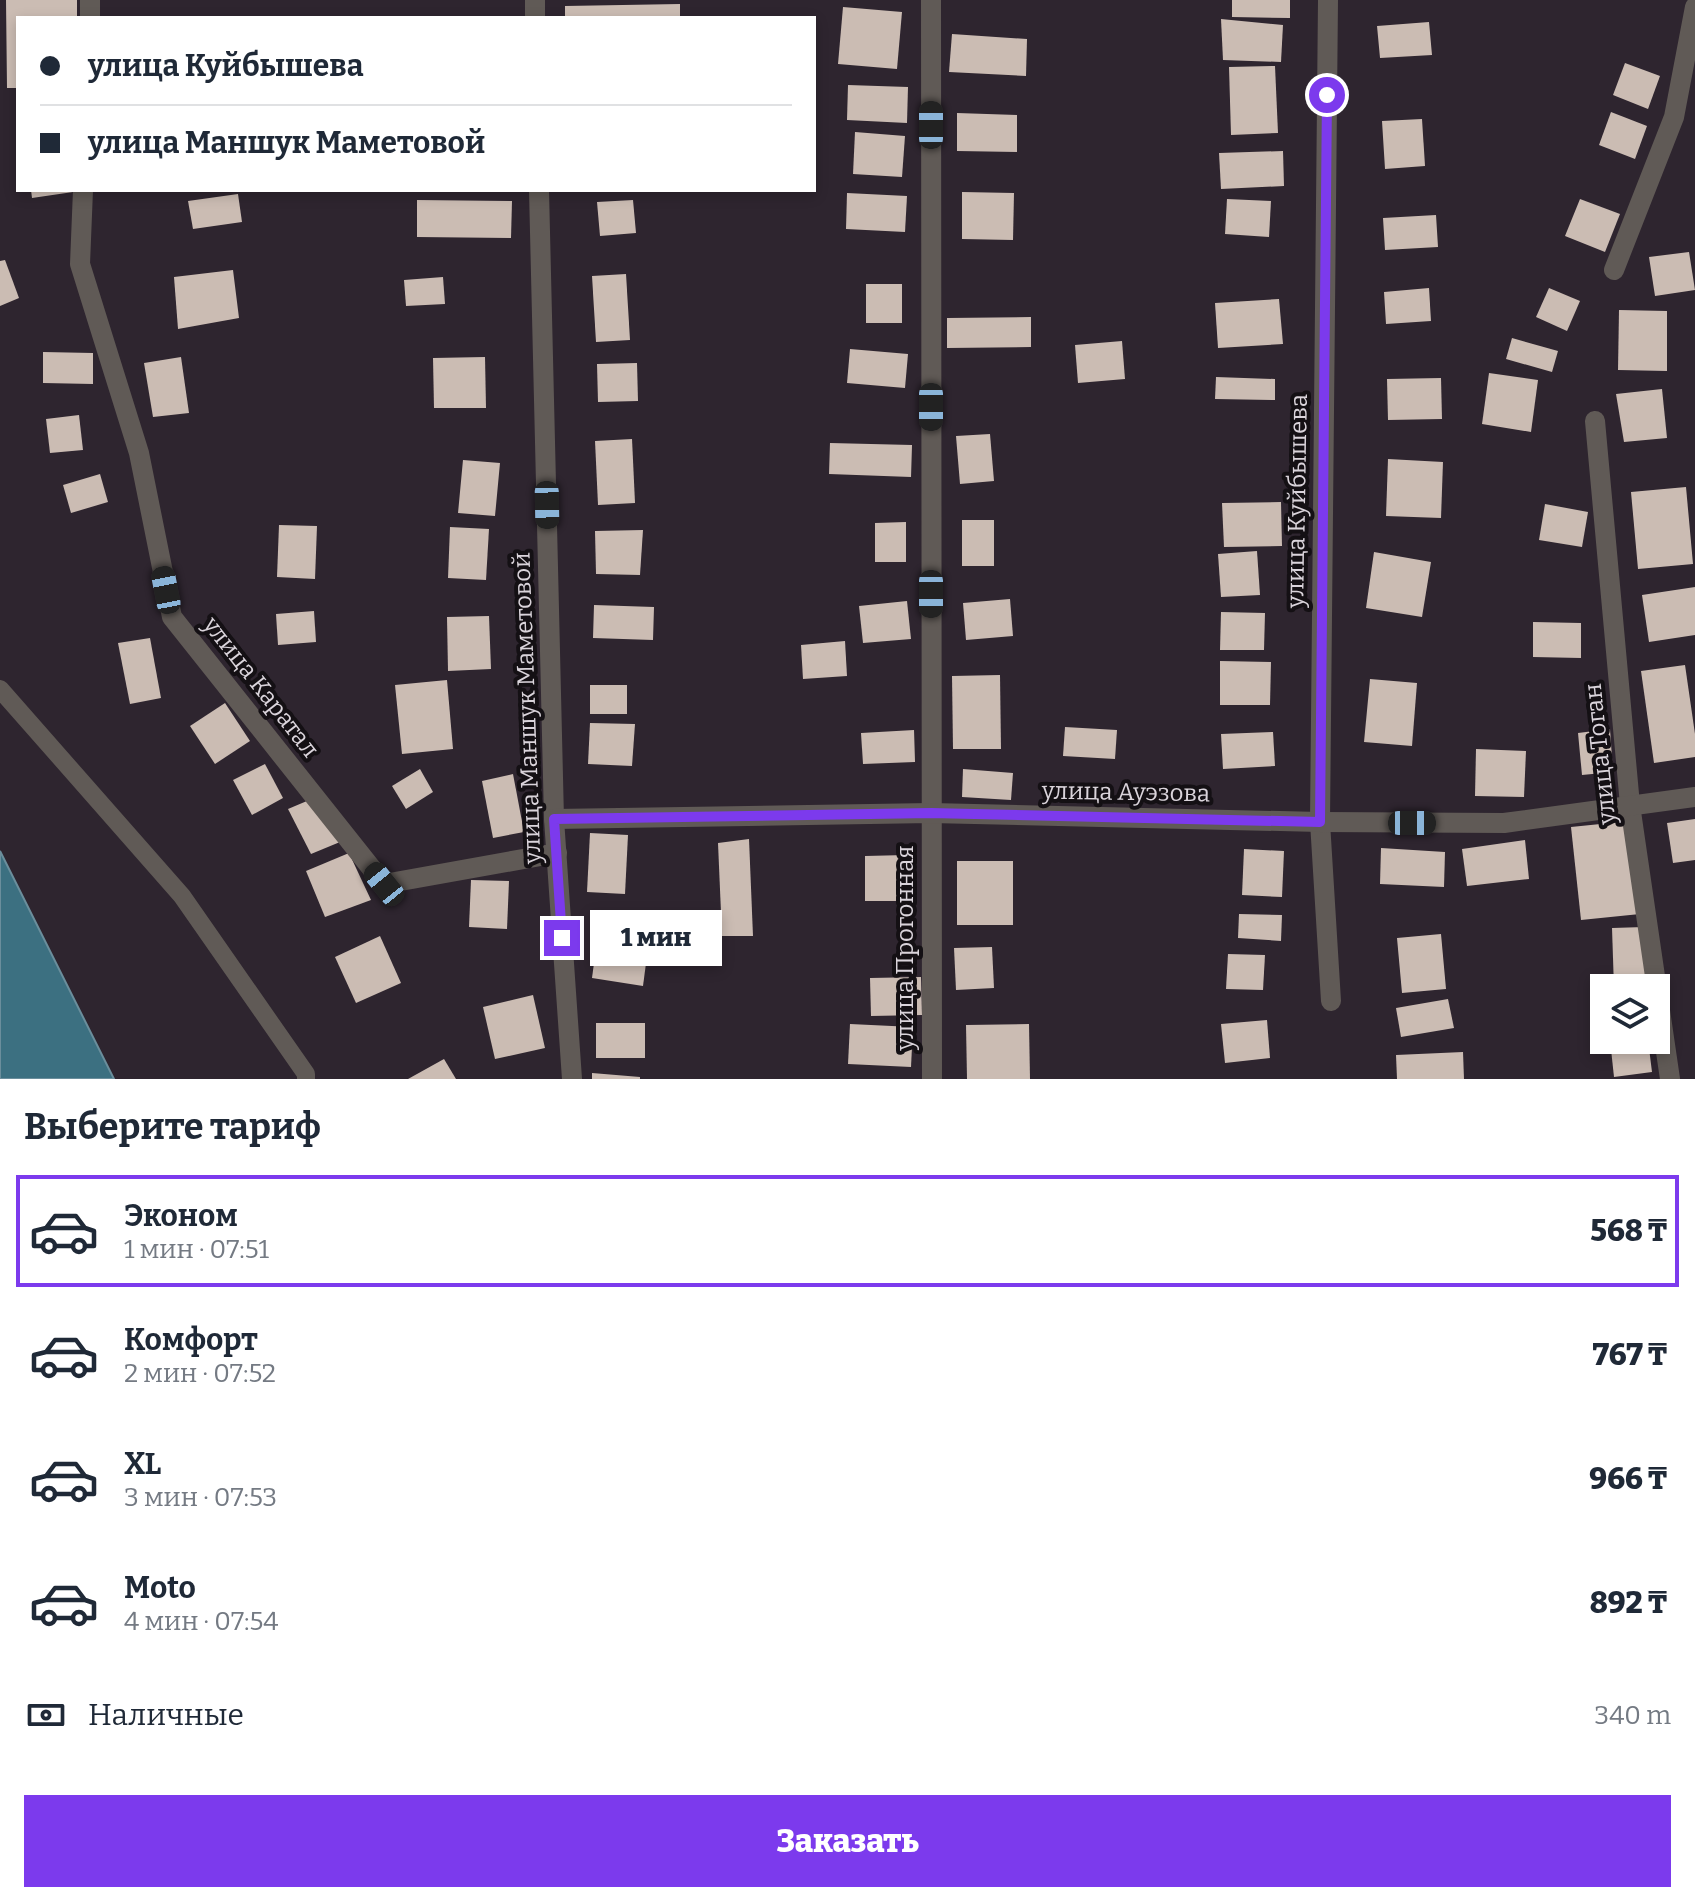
<!DOCTYPE html>
<html lang="ru">
<meta charset="utf-8">
<style>
:root{--surface:#fff;--page:#f6f6f7;--text:#1f2937;--muted:#747a83;--line:#e0e1e3;--accent:#7c3aed}
body{margin:0;font-family:Bitter,serif;background:var(--page);color:var(--text);height:100vh;display:flex;flex-direction:column;font-size:30px;white-space:nowrap}
*{box-sizing:border-box;margin:0}
p{font-size:26px;color:var(--muted)}
.icon{flex:none;width:44px;height:44px;fill:none;stroke:currentColor;stroke-width:2;stroke-linecap:round;stroke-linejoin:round}
.map{position:relative;height:1079px;overflow:hidden}
.drawer{display:flex;flex-direction:column;background:var(--surface);flex:1}
.drawer>*{flex:none}
.guide{position:absolute;left:16px;top:16px;width:800px;height:176px;border-radius:0px;box-shadow:0 4px 12px #0003;display:grid;align-content:center;height:176px;padding:0 24px;background:var(--surface)}
.buttons{position:absolute;left:1590px;top:974px;display:grid;gap:16px}
.buttons a{display:grid;place-items:center;width:80px;height:80px;border-radius:0px;background:var(--surface);box-shadow:0 4px 12px #0003;font-size:40px}
.end{position:absolute;width:36px;height:36px;margin:-18px;border:10px solid #7c3aed;background:#fff;box-shadow:0 0 0 4px #fff}
.from{border-radius:50%}
.bubble{position:absolute;height:56px;border-radius:0px;background:var(--surface);box-shadow:0 4px 12px #0003;font-size:26px;font-weight:800;line-height:56px;text-align:center}
.car{position:absolute;width:24px;height:48px;margin:-24px -12px;border-radius:10px;box-shadow:0 0 6px 2px #0007;background:linear-gradient(#222 24%,#8ab4d8 0 40%,#222 0 76%,#8ab4d8 0 86%,#222 0)}
.guide b{display:flex;align-items:center;gap:28px;height:76px;font-size:30px}
.guide b+b{border-top:2px solid var(--line)}
.guide i{width:20px;height:20px;background:var(--text)}
ul{padding:0;list-style:none}
li{display:flex;align-items:center;gap:24px;height:112px;margin:0 16px 12px;padding:0 8px;border:4px solid transparent;border-radius:0px}
li div{flex:1}
li b{display:block;font-size:30px}
li em{font-style:normal;font-weight:800}
li.selected{border-color:var(--accent)}
li>.icon{width:72px;height:72px;stroke-width:1.5}
h2{padding:0 24px;font-size:36px;line-height:96px}
.pay{display:flex;align-items:center;gap:20px;height:88px;padding:0 24px;font-size:30px}
.pay p{margin-inline-start:auto}
.primary-button{display:flex;gap:16px;margin-top:auto;padding:16px 24px}
.primary-button a{flex:1;height:92px;border-radius:0px;background:var(--accent);color:#fff;font-size:32px;font-weight:800;line-height:92px;text-align:center}
.map>svg:first-child{display:block}
.water{fill:#3c7081;stroke:#6b8e9c;stroke-width:2}
.building{fill:#cbbcb3}
.lines{fill:none;stroke-linecap:round;stroke-linejoin:round}
.lane{stroke:#605a56;stroke-width:18}
.street{stroke:#605a56;stroke-width:20}
.route{stroke:#7c3aed;stroke-width:10}
.labels{text-anchor:middle;stroke-width:8;stroke-linejoin:round;paint-order:stroke}
.street-label{font-size:24px;fill:#dad4db;stroke:#141014}
</style>
<div class="map">
<svg width="1695" height="1079" viewBox="0 0 1695 1079">
<rect width="100%" height="100%" fill="#2e252f"/>
<!-- water -->
<path class="water" d="M 0,851 L 114,1079 L 0,1079 Z"/>
<!-- building -->
<g class="building">
<path d="M 6,0 L 77,0 L 77,18 L 18,18 L 18,88 L 7,88 Z"/>
<path d="M 1232,0 L 1290,0 L 1290,18 L 1232,17 Z"/>
<path d="M 680,4 L 680,18 L 565,18 L 565,6 Z"/>
<path d="M 843,7 L 902,12 L 897,69 L 838,64 Z"/>
<path d="M 1221,19 L 1283,25 L 1281,62 L 1223,60 Z"/>
<path d="M 1429,22 L 1432,55 L 1380,58 L 1377,26 Z"/>
<path d="M 952,34 L 1027,39 L 1026,76 L 949,72 Z"/>
<path d="M 1625,63 L 1660,76 L 1648,109 L 1613,95 Z"/>
<path d="M 1275,66 L 1278,133 L 1231,135 L 1229,67 Z"/>
<path d="M 848,85 L 908,87 L 907,123 L 847,120 Z"/>
<path d="M 1611,112 L 1647,126 L 1635,159 L 1599,145 Z"/>
<path d="M 957,113 L 1017,115 L 1017,152 L 957,151 Z"/>
<path d="M 1422,119 L 1425,166 L 1385,169 L 1382,121 Z"/>
<path d="M 855,132 L 905,136 L 902,177 L 853,174 Z"/>
<path d="M 1283,151 L 1284,186 L 1221,189 L 1219,153 Z"/>
<path d="M 31,190 L 73,190 L 73,192 L 32,198 Z"/>
<path d="M 962,192 L 1014,193 L 1013,240 L 962,239 Z"/>
<path d="M 847,193 L 907,196 L 905,232 L 846,229 Z"/>
<path d="M 238,194 L 242,222 L 193,229 L 188,201 Z"/>
<path d="M 1227,199 L 1271,201 L 1269,237 L 1225,234 Z"/>
<path d="M 1580,199 L 1620,214 L 1605,252 L 1565,236 Z"/>
<path d="M 417,200 L 512,201 L 511,238 L 417,237 Z"/>
<path d="M 633,200 L 636,233 L 600,236 L 597,202 Z"/>
<path d="M 1436,215 L 1438,247 L 1385,250 L 1383,218 Z"/>
<path d="M 1689,252 L 1695,290 L 1655,296 L 1649,257 Z"/>
<path d="M 5,260 L 19,298 L 0,306 L 0,261 Z"/>
<path d="M 233,270 L 239,318 L 178,329 L 174,277 Z"/>
<path d="M 626,274 L 630,340 L 596,342 L 592,276 Z"/>
<path d="M 443,277 L 445,304 L 406,306 L 404,280 Z"/>
<rect x="866" y="284" width="36" height="39"/>
<path d="M 1429,288 L 1431,321 L 1386,324 L 1384,292 Z"/>
<path d="M 1549,288 L 1580,301 L 1567,331 L 1536,317 Z"/>
<path d="M 1279,299 L 1283,344 L 1218,348 L 1215,303 Z"/>
<path d="M 1619,310 L 1667,311 L 1667,371 L 1618,370 Z"/>
<path d="M 1031,317 L 1031,347 L 947,348 L 947,318 Z"/>
<path d="M 1512,338 L 1558,351 L 1552,372 L 1506,359 Z"/>
<path d="M 1122,341 L 1125,379 L 1078,383 L 1075,345 Z"/>
<path d="M 850,349 L 908,354 L 905,388 L 847,383 Z"/>
<path d="M 43,352 L 93,353 L 93,384 L 43,383 Z"/>
<path d="M 181,357 L 189,413 L 153,417 L 144,363 Z"/>
<path d="M 485,357 L 486,408 L 434,408 L 433,358 Z"/>
<path d="M 637,363 L 638,401 L 598,402 L 597,364 Z"/>
<path d="M 1489,373 L 1538,380 L 1531,432 L 1482,424 Z"/>
<path d="M 1216,377 L 1275,379 L 1275,400 L 1215,399 Z"/>
<path d="M 1441,378 L 1442,419 L 1388,420 L 1387,379 Z"/>
<path d="M 1662,389 L 1667,438 L 1624,442 L 1616,394 Z"/>
<path d="M 79,415 L 83,450 L 50,453 L 46,419 Z"/>
<path d="M 990,434 L 994,481 L 960,484 L 956,436 Z"/>
<path d="M 632,439 L 635,503 L 598,505 L 595,441 Z"/>
<path d="M 830,443 L 912,445 L 911,477 L 829,474 Z"/>
<path d="M 1388,459 L 1443,462 L 1441,518 L 1386,516 Z"/>
<path d="M 463,460 L 500,463 L 495,516 L 458,513 Z"/>
<path d="M 100,474 L 108,502 L 71,513 L 63,485 Z"/>
<path d="M 1686,487 L 1693,564 L 1638,569 L 1631,492 Z"/>
<path d="M 1281,502 L 1282,546 L 1224,547 L 1222,503 Z"/>
<path d="M 1545,504 L 1588,512 L 1582,547 L 1539,540 Z"/>
<rect x="962" y="520" width="32" height="46"/>
<path d="M 906,522 L 906,562 L 875,562 L 875,523 Z"/>
<path d="M 279,525 L 317,526 L 315,579 L 277,577 Z"/>
<path d="M 450,527 L 489,529 L 486,580 L 448,578 Z"/>
<path d="M 643,530 L 640,575 L 596,574 L 595,531 Z"/>
<path d="M 1257,551 L 1260,595 L 1221,597 L 1218,554 Z"/>
<path d="M 1374,552 L 1431,562 L 1422,617 L 1366,608 Z"/>
<path d="M 1695,587 L 1695,635 L 1649,642 L 1642,595 Z"/>
<path d="M 1010,599 L 1013,636 L 966,640 L 963,603 Z"/>
<path d="M 907,601 L 911,639 L 863,643 L 859,606 Z"/>
<path d="M 594,605 L 654,607 L 653,640 L 593,638 Z"/>
<path d="M 314,611 L 316,642 L 278,645 L 276,614 Z"/>
<path d="M 1221,612 L 1265,613 L 1264,650 L 1220,650 Z"/>
<path d="M 489,616 L 491,669 L 448,671 L 447,617 Z"/>
<path d="M 1533,622 L 1581,623 L 1581,658 L 1533,657 Z"/>
<path d="M 150,638 L 161,698 L 130,704 L 118,643 Z"/>
<path d="M 845,641 L 847,676 L 803,679 L 801,645 Z"/>
<path d="M 1220,661 L 1271,662 L 1270,705 L 1220,705 Z"/>
<path d="M 1685,665 L 1695,734 L 1695,757 L 1654,763 L 1641,671 Z"/>
<path d="M 1000,675 L 1001,749 L 953,749 L 952,676 Z"/>
<path d="M 1370,679 L 1417,683 L 1412,746 L 1364,742 Z"/>
<path d="M 447,680 L 453,749 L 402,754 L 395,685 Z"/>
<rect x="590" y="685" width="37" height="29"/>
<path d="M 225,703 L 250,741 L 215,764 L 190,726 Z"/>
<path d="M 590,723 L 635,724 L 632,766 L 588,764 Z"/>
<path d="M 1065,727 L 1117,730 L 1115,759 L 1063,756 Z"/>
<path d="M 1610,729 L 1613,772 L 1582,775 L 1578,733 Z"/>
<path d="M 914,730 L 915,762 L 863,764 L 861,733 Z"/>
<path d="M 1273,732 L 1275,766 L 1223,769 L 1221,734 Z"/>
<path d="M 1476,749 L 1526,751 L 1524,797 L 1475,796 Z"/>
<path d="M 265,764 L 283,798 L 252,815 L 233,780 Z"/>
<path d="M 420,769 L 433,792 L 406,809 L 392,786 Z"/>
<path d="M 963,769 L 1013,773 L 1011,800 L 962,797 Z"/>
<path d="M 513,774 L 524,832 L 493,838 L 482,781 Z"/>
<path d="M 314,798 L 340,842 L 311,854 L 288,809 Z"/>
<path d="M 1695,819 L 1695,860 L 1673,863 L 1667,823 Z"/>
<path d="M 1630,821 L 1640,914 L 1581,920 L 1571,827 Z"/>
<path d="M 590,833 L 628,835 L 625,894 L 587,892 Z"/>
<path d="M 749,839 L 753,936 L 722,936 L 718,843 Z"/>
<path d="M 1525,840 L 1529,879 L 1467,886 L 1462,849 Z"/>
<path d="M 1381,848 L 1445,852 L 1444,887 L 1380,884 Z"/>
<path d="M 1244,849 L 1284,851 L 1282,897 L 1242,895 Z"/>
<path d="M 349,853 L 371,900 L 325,917 L 306,871 Z"/>
<path d="M 906,855 L 906,901 L 865,901 L 865,856 Z"/>
<rect x="957" y="861" width="56" height="64"/>
<path d="M 471,880 L 509,881 L 507,929 L 469,927 Z"/>
<path d="M 1239,914 L 1282,915 L 1281,941 L 1238,938 Z"/>
<path d="M 1644,927 L 1646,988 L 1614,988 L 1612,928 Z"/>
<path d="M 1441,934 L 1446,989 L 1402,993 L 1397,938 Z"/>
<path d="M 380,936 L 401,983 L 356,1003 L 335,957 Z"/>
<path d="M 597,941 L 648,948 L 643,986 L 592,978 Z"/>
<path d="M 992,947 L 994,988 L 956,990 L 954,948 Z"/>
<path d="M 1228,954 L 1265,955 L 1263,990 L 1226,989 Z"/>
<path d="M 921,977 L 922,1015 L 871,1016 L 870,978 Z"/>
<path d="M 533,995 L 545,1048 L 495,1059 L 483,1007 Z"/>
<path d="M 1448,999 L 1454,1028 L 1401,1037 L 1396,1008 Z"/>
<path d="M 1267,1020 L 1270,1058 L 1225,1063 L 1221,1024 Z"/>
<rect x="596" y="1023" width="49" height="35"/>
<path d="M 850,1024 L 913,1027 L 911,1067 L 848,1064 Z"/>
<path d="M 1029,1024 L 1030,1079 L 967,1079 L 966,1025 Z"/>
<path d="M 1610,1040 L 1648,1040 L 1652,1072 L 1614,1077 Z"/>
<path d="M 1463,1052 L 1464,1079 L 1397,1079 L 1396,1055 Z"/>
<path d="M 444,1059 L 456,1079 L 408,1079 Z"/>
<path d="M 592,1073 L 640,1077 L 640,1079 L 592,1079 Z"/>
</g>
<g class="lines">
<!-- lane -->
<path class="lane" d="M 0,689 L 182,896 L 306,1074 L 306,1079"/>
<!-- street -->
<g class="street">
<path d="M 535,0 L 535,18"/>
<path d="M 931,0 L 932,1079"/>
<path d="M 1328,0 L 1320,822 L 1331,1001"/>
<path d="M 90,18 L 90,0"/>
<path d="M 83,190 L 80,264 L 139,453 L 172,617 L 384,884 L 557,853"/>
<path d="M 539,190 L 554,819 L 572,1079"/>
<path d="M 1614,270 L 1674,117 L 1695,7"/>
<path d="M 1595,421 L 1630,805 L 1670,1079"/>
<path d="M 554,819 L 931,813 L 1320,822 L 1504,823 L 1695,797"/>
</g>
</g>
<g class="lines">
<!-- route -->
<path class="route" d="M 562,938 L 554,819 L 931,813 L 1320,822 L 1327,95"/>
</g>
<g class="labels">
<!-- street labels -->
<g class="street-label">
<text transform="translate(1297 501) rotate(-89)" y="8">улица Куйбышева</text>
<text transform="translate(261 687) rotate(52)" y="8">улица Каратал</text>
<text transform="translate(527 708) rotate(-92)" y="8">улица Маншук Маметовой</text>
<text transform="translate(1600 754) rotate(-96)" y="8">улица Тоган</text>
<text transform="translate(1126 792) rotate(1)" y="8">улица Ауэзова</text>
<text transform="translate(905 948) rotate(-90)" y="8">улица Прогонная</text>
</g>
</g>
</svg>
<div class="buttons">
<a><svg class="icon" aria-label="layers" viewBox="0 0 24 24"><path d="M12 4l9 5-9 5-9-5zM3 14l9 5 9-5"/></svg></a>
</div>
<i class="end from" style="left:1327px;top:95px"></i>
<i class="end" style="left:562px;top:938px"></i>
<div class="bubble" style="left:590px;top:910px;width:132px">1 мин</div>
<i class="car" style="left:931px;top:125px;rotate:0deg"></i>
<i class="car" style="left:931px;top:407px;rotate:180deg"></i>
<i class="car" style="left:547px;top:505px;rotate:179deg"></i>
<i class="car" style="left:166px;top:590px;rotate:349deg"></i>
<i class="car" style="left:931px;top:594px;rotate:180deg"></i>
<i class="car" style="left:1412px;top:823px;rotate:90deg"></i>
<i class="car" style="left:384px;top:884px;rotate:321deg"></i>
<div class="guide">
<b><i class="from"></i>улица Куйбышева</b>
<b><i></i>улица Маншук Маметовой</b>
</div>
</div>
<section class="drawer">
<h2>Выберите тариф</h2>
<ul>
<li class="selected"><svg class="icon" aria-label="car" viewBox="0 0 24 24"><path d="M5 17H2v-5l4-1 3-4h7l3 4 3 1v5h-3M9 17h6M6 11h13"/><circle cx="7" cy="17" r="2"/><circle cx="17" cy="17" r="2"/></svg><div><b>Эконом</b><p>1 мин · 07:51</p></div><em>568 ₸</em></li>
<li><svg class="icon" aria-label="car" viewBox="0 0 24 24"><path d="M5 17H2v-5l4-1 3-4h7l3 4 3 1v5h-3M9 17h6M6 11h13"/><circle cx="7" cy="17" r="2"/><circle cx="17" cy="17" r="2"/></svg><div><b>Комфорт</b><p>2 мин · 07:52</p></div><em>767 ₸</em></li>
<li><svg class="icon" aria-label="car" viewBox="0 0 24 24"><path d="M5 17H2v-5l4-1 3-4h7l3 4 3 1v5h-3M9 17h6M6 11h13"/><circle cx="7" cy="17" r="2"/><circle cx="17" cy="17" r="2"/></svg><div><b>XL</b><p>3 мин · 07:53</p></div><em>966 ₸</em></li>
<li><svg class="icon" aria-label="car" viewBox="0 0 24 24"><path d="M5 17H2v-5l4-1 3-4h7l3 4 3 1v5h-3M9 17h6M6 11h13"/><circle cx="7" cy="17" r="2"/><circle cx="17" cy="17" r="2"/></svg><div><b>Moto</b><p>4 мин · 07:54</p></div><em>892 ₸</em></li>
</ul>
<div class="pay"><svg class="icon" aria-label="cash" viewBox="0 0 24 24"><path d="M3 7h18v10H3z"/><circle cx="12" cy="12" r="2"/></svg>Наличные<p>340 m</p></div>
<div class="primary-button"><a>Заказать</a></div>
</section>
